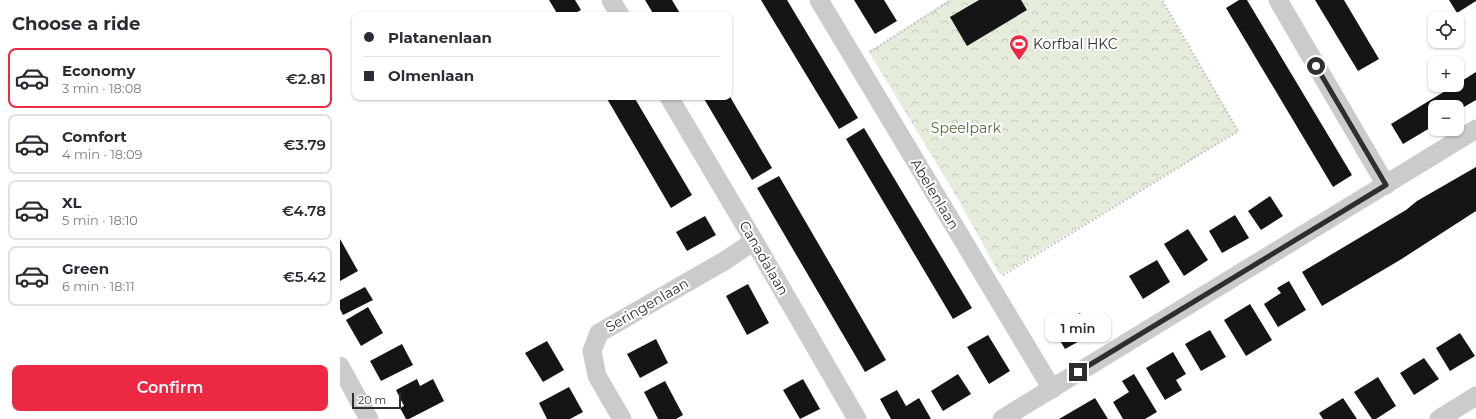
<!DOCTYPE html>
<meta charset="utf-8">
<style>
:root{--surface:#fff;--page:#f2f2f3;--text:#2b2b33;--muted:#7c7c81;--line:#e1e1e2;--accent:#ed2842}
body{margin:0;font-family:Montserrat,sans-serif;background:var(--page);color:var(--text);height:100vh;display:flex;flex-direction:column;font-size:15px;white-space:nowrap}
*{box-sizing:border-box;margin:0}
p{font-size:13px;color:var(--muted)}
.icon{flex:none;width:22px;height:22px;fill:none;stroke:currentColor;stroke-width:2;stroke-linecap:round;stroke-linejoin:round}
.map{position:relative;flex:1;overflow:hidden}
.details{display:flex;flex-direction:column;background:var(--surface);width:340px}
.details>*{flex:none}
.top-card{position:absolute;left:12px;top:12px;width:380px;height:88px;border-radius:8px;box-shadow:0 1px 3px #0004;display:grid;align-content:center;height:88px;padding:0 12px;background:var(--surface)}
.tools{position:absolute;left:1088px;top:12px;display:grid;gap:8px}
.tools a{display:grid;place-items:center;width:36px;height:36px;border-radius:8px;background:var(--surface);box-shadow:0 1px 3px #0004;font-size:20px}
.scale{position:absolute;left:12px;bottom:10px;width:49px;box-sizing:border-box;padding-left:4px;border:2px solid #2e2e2e;border-top:0;font-size:11px;line-height:14px;white-space:nowrap;color:#2e2e2e;-webkit-text-stroke:3px #fff;paint-order:stroke}
.end{position:absolute;width:18px;height:18px;margin:-9px;border:5px solid #2e2e2e;background:#fff;box-shadow:0 0 0 2px #fff}
.from{border-radius:50%}
.bubble{position:absolute;height:28px;border-radius:8px;background:var(--surface);box-shadow:0 1px 3px #0004;font-size:13px;font-weight:600;line-height:28px;text-align:center}
.top-card b{display:flex;align-items:center;gap:14px;height:38px;font-size:15px}
.top-card b+b{border-top:1px solid var(--line)}
.top-card i{width:10px;height:10px;background:var(--text)}
ul{padding:0;list-style:none}
li{display:flex;align-items:center;gap:12px;height:60px;margin:0 8px 6px;padding:0 4px;border:2px solid var(--line);border-radius:8px}
li div{flex:1}
li b{display:block;font-size:15px}
li em{font-style:normal;font-weight:600}
li.current{border-color:var(--accent)}
li>.icon{width:36px;height:36px;stroke-width:1.5}
h2{padding:0 12px;font-size:18px;line-height:48px}
.primary-button{display:flex;gap:8px;margin-top:auto;padding:8px 12px}
.primary-button a{flex:1;height:46px;border-radius:8px;background:var(--accent);color:#fff;font-size:16px;font-weight:600;line-height:46px;text-align:center}
main{display:flex;flex:1;min-height:0}
.map>svg:first-child{display:block}
.park{fill:url(#park-crowns)}
.building{fill:#151515}
.lines{fill:none;stroke-linecap:round;stroke-linejoin:round}
.path{stroke:#cbcbcb;stroke-width:2.5;stroke-dasharray:2 2;stroke-linecap:butt}
.minor{stroke:#cbcbcb;stroke-width:19}
.route{stroke:#2e2e2e;stroke-width:5}
.labels{text-anchor:middle;stroke-width:4;stroke-linejoin:round;paint-order:stroke}
.poi-label{font-size:14px;fill:#2e2e2e;stroke:#fff;text-anchor:start}
.park-label{font-size:14px;fill:#546c39;stroke:#fff}
.street-label{font-size:14px;fill:#2e2e2e;stroke:#fff}
</style>
<main>
<section class="details">
<h2>Choose a ride</h2>
<ul>
<li class="current"><svg class="icon" aria-label="car" viewBox="0 0 24 24"><path d="M5 17H2v-5l4-1 3-4h7l3 4 3 1v5h-3M9 17h6M6 11h13"/><circle cx="7" cy="17" r="2"/><circle cx="17" cy="17" r="2"/></svg><div><b>Economy</b><p>3 min · 18:08</p></div><em>€2.81</em></li>
<li><svg class="icon" aria-label="car" viewBox="0 0 24 24"><path d="M5 17H2v-5l4-1 3-4h7l3 4 3 1v5h-3M9 17h6M6 11h13"/><circle cx="7" cy="17" r="2"/><circle cx="17" cy="17" r="2"/></svg><div><b>Comfort</b><p>4 min · 18:09</p></div><em>€3.79</em></li>
<li><svg class="icon" aria-label="car" viewBox="0 0 24 24"><path d="M5 17H2v-5l4-1 3-4h7l3 4 3 1v5h-3M9 17h6M6 11h13"/><circle cx="7" cy="17" r="2"/><circle cx="17" cy="17" r="2"/></svg><div><b>XL</b><p>5 min · 18:10</p></div><em>€4.78</em></li>
<li><svg class="icon" aria-label="car" viewBox="0 0 24 24"><path d="M5 17H2v-5l4-1 3-4h7l3 4 3 1v5h-3M9 17h6M6 11h13"/><circle cx="7" cy="17" r="2"/><circle cx="17" cy="17" r="2"/></svg><div><b>Green</b><p>6 min · 18:11</p></div><em>€5.42</em></li>
</ul>
<div class="primary-button"><a>Confirm</a></div>
</section>
<div class="map">
<svg width="1136" height="419" viewBox="0 0 1136 419">
<defs>
<pattern id="park-crowns" width="20" height="18" patternUnits="userSpaceOnUse"><rect width="20" height="18" fill="#e5ecdb"/><path d="M2 6a3 3 0 1 1 6 0M12 15a3 3 0 1 1 6 0" fill="none" stroke="#c5cbbc"/></pattern>
</defs>
<rect width="100%" height="100%" fill="#fff"/>
<!-- park -->
<path class="park" d="M 609,0 L 821,0 L 898,131 L 660,275 L 615,194 L 529,52 Z"/>
<!-- building -->
<g class="building">
<path d="M 209,0 L 235,0 L 241,10 L 232,15 L 218,15 Z"/>
<path d="M 305,0 L 332,0 L 341,15 L 314,15 Z"/>
<path d="M 421,0 L 447,0 L 518,118 L 499,129 Z"/>
<path d="M 514,0 L 544,0 L 557,21 L 535,34 Z"/>
<path d="M 639,0 L 681,0 L 687,10 L 627,46 L 610,17 Z"/>
<path d="M 899,0 L 907,0 L 1012,175 L 993,187 L 886,8 Z"/>
<path d="M 975,0 L 1004,0 L 1039,59 L 1018,71 Z"/>
<path d="M 1109,0 L 1136,0 L 1136,1 L 1117,13 Z"/>
<path d="M 1136,72 L 1136,100 L 1117,111 L 1117,107 L 1095,107 L 1095,125 L 1063,144 L 1051,124 L 1115,85 L 1117,85 L 1117,84 Z"/>
<path d="M 389,95 L 432,168 L 412,180 L 363,97 L 389,97 Z"/>
<path d="M 266,97 L 294,97 L 352,195 L 331,208 Z"/>
<path d="M 524,128 L 632,308 L 613,319 L 506,139 Z"/>
<path d="M 1136,167 L 1136,211 L 1060,260 L 982,306 L 962,272 L 1066,210 L 1077,201 Z"/>
<path d="M 439,176 L 546,360 L 525,372 L 417,188 Z"/>
<path d="M 930,196 L 943,216 L 921,230 L 908,211 Z"/>
<path d="M 895,215 L 909,238 L 882,253 L 869,231 Z"/>
<path d="M 365,216 L 376,235 L 347,251 L 336,232 Z"/>
<path d="M 848,229 L 868,260 L 844,276 L 824,244 Z"/>
<path d="M 0,239 L 18,271 L 0,281 Z"/>
<path d="M 817,260 L 830,282 L 803,299 L 789,276 Z"/>
<path d="M 949,281 L 966,310 L 938,327 L 924,304 L 941,293 L 937,288 Z"/>
<path d="M 408,284 L 429,323 L 407,335 L 386,296 Z"/>
<path d="M 25,287 L 33,300 L 3,315 L 0,309 L 0,300 Z"/>
<path d="M 910,304 L 932,340 L 906,356 L 884,320 Z"/>
<path d="M 28,307 L 43,333 L 21,346 L 6,320 Z"/>
<path d="M 740,313 L 752,334 L 725,349 L 713,329 Z"/>
<path d="M 870,330 L 886,357 L 861,371 L 845,344 Z"/>
<path d="M 1120,333 L 1135,356 L 1110,371 L 1096,348 Z"/>
<path d="M 648,335 L 670,371 L 649,384 L 627,347 Z"/>
<path d="M 316,339 L 328,363 L 300,378 L 287,354 Z"/>
<path d="M 207,341 L 224,370 L 203,382 L 185,353 Z"/>
<path d="M 62,344 L 73,365 L 41,381 L 30,361 Z"/>
<path d="M 833,352 L 846,374 L 836,380 L 842,390 L 825,400 L 806,368 Z"/>
<path d="M 1084,358 L 1099,379 L 1074,395 L 1060,373 Z"/>
<path d="M 618,374 L 631,394 L 603,411 L 591,391 Z"/>
<path d="M 794,374 L 817,412 L 805,419 L 783,419 L 773,402 L 789,392 L 782,381 Z"/>
<path d="M 1038,377 L 1056,406 L 1036,419 L 1032,419 L 1014,392 Z"/>
<path d="M 77,379 L 80,386 L 93,379 L 104,401 L 69,419 L 66,419 L 60,408 L 64,406 L 56,390 Z"/>
<path d="M 463,379 L 480,409 L 460,419 L 443,390 Z"/>
<path d="M 325,381 L 343,415 L 336,419 L 318,419 L 304,392 Z"/>
<path d="M 229,387 L 243,412 L 230,419 L 207,419 L 199,403 Z"/>
<path d="M 557,390 L 566,406 L 579,398 L 591,419 L 551,419 L 540,399 Z"/>
<path d="M 755,398 L 768,419 L 719,419 Z"/>
<path d="M 1003,398 L 1017,419 L 983,419 L 979,413 Z"/>
</g>
<g class="lines">
<!-- path -->
<g class="path">
<path d="M 530,52 L 611,0"/>
<path d="M 663,275 L 898,131 L 822,0"/>
</g>
<!-- minor -->
<g class="minor">
<path d="M 271,0 L 280,15"/>
<path d="M 479,0 L 712,389"/>
<path d="M 938,0 L 1046,185"/>
<path d="M 329,97 L 414,241 L 517,419"/>
<path d="M 0,366 L 29,419"/>
<path d="M 282,419 L 257,376 L 252,351 L 259,333 L 386,260 L 414,241"/>
<path d="M 662,419 L 1136,129"/>
<path d="M 1099,419 L 1136,396"/>
</g>
</g>
<g class="lines">
<!-- route -->
<path class="route" d="M 738,372 L 1046,185 L 976,66"/>
</g>
<!-- icons -->
<defs>
<symbol id="stadium-pin" viewBox="-11 -11 22 30"><path d="M0 17L-7.5 6A9.5 9.5 0 1 1 7.5 6Z" fill="#ed2842" stroke="#fff"/><path d="M0-5a6.5 5 0 1 0 0 10a6.5 5 0 1 0 0-10ZM-3.5-1.8h7v3.6h-7Z" fill="#fff"/></symbol>
</defs>
<g fill-rule="evenodd">
<use href="#stadium-pin" x="668" y="33" width="22" height="30"/>
</g>
<g class="labels">
<!-- poi labels -->
<g class="poi-label">
<text x="693" y="49">Korfbal HKC</text>
</g>
<!-- park labels -->
<g class="park-label">
<text x="626" y="133">Speelpark</text>
</g>
<!-- street labels -->
<g class="street-label">
<text transform="translate(595 194) rotate(59)" y="5">Abelenlaan</text>
<text transform="translate(424 258) rotate(60)" y="5">Canadalaan</text>
<text transform="translate(307 305) rotate(-30)" y="5">Seringenlaan</text>
</g>
</g>
</svg>
<div class="tools">
<a><svg class="icon" aria-label="locate" viewBox="0 0 24 24"><circle cx="12" cy="12" r="6"/><path d="M12 2v4M12 18v4M2 12h4M18 12h4"/></svg></a>
<a>+</a>
<a>−</a>
</div>
<div class="scale">20 m</div>
<i class="end from" style="left:976px;top:66px"></i>
<i class="end" style="left:738px;top:372px"></i>
<div class="bubble" style="left:705px;top:314px;width:66px">1 min</div>
<div class="top-card">
<b><i class="from"></i>Platanenlaan</b>
<b><i></i>Olmenlaan</b>
</div>
</div>
</main>
